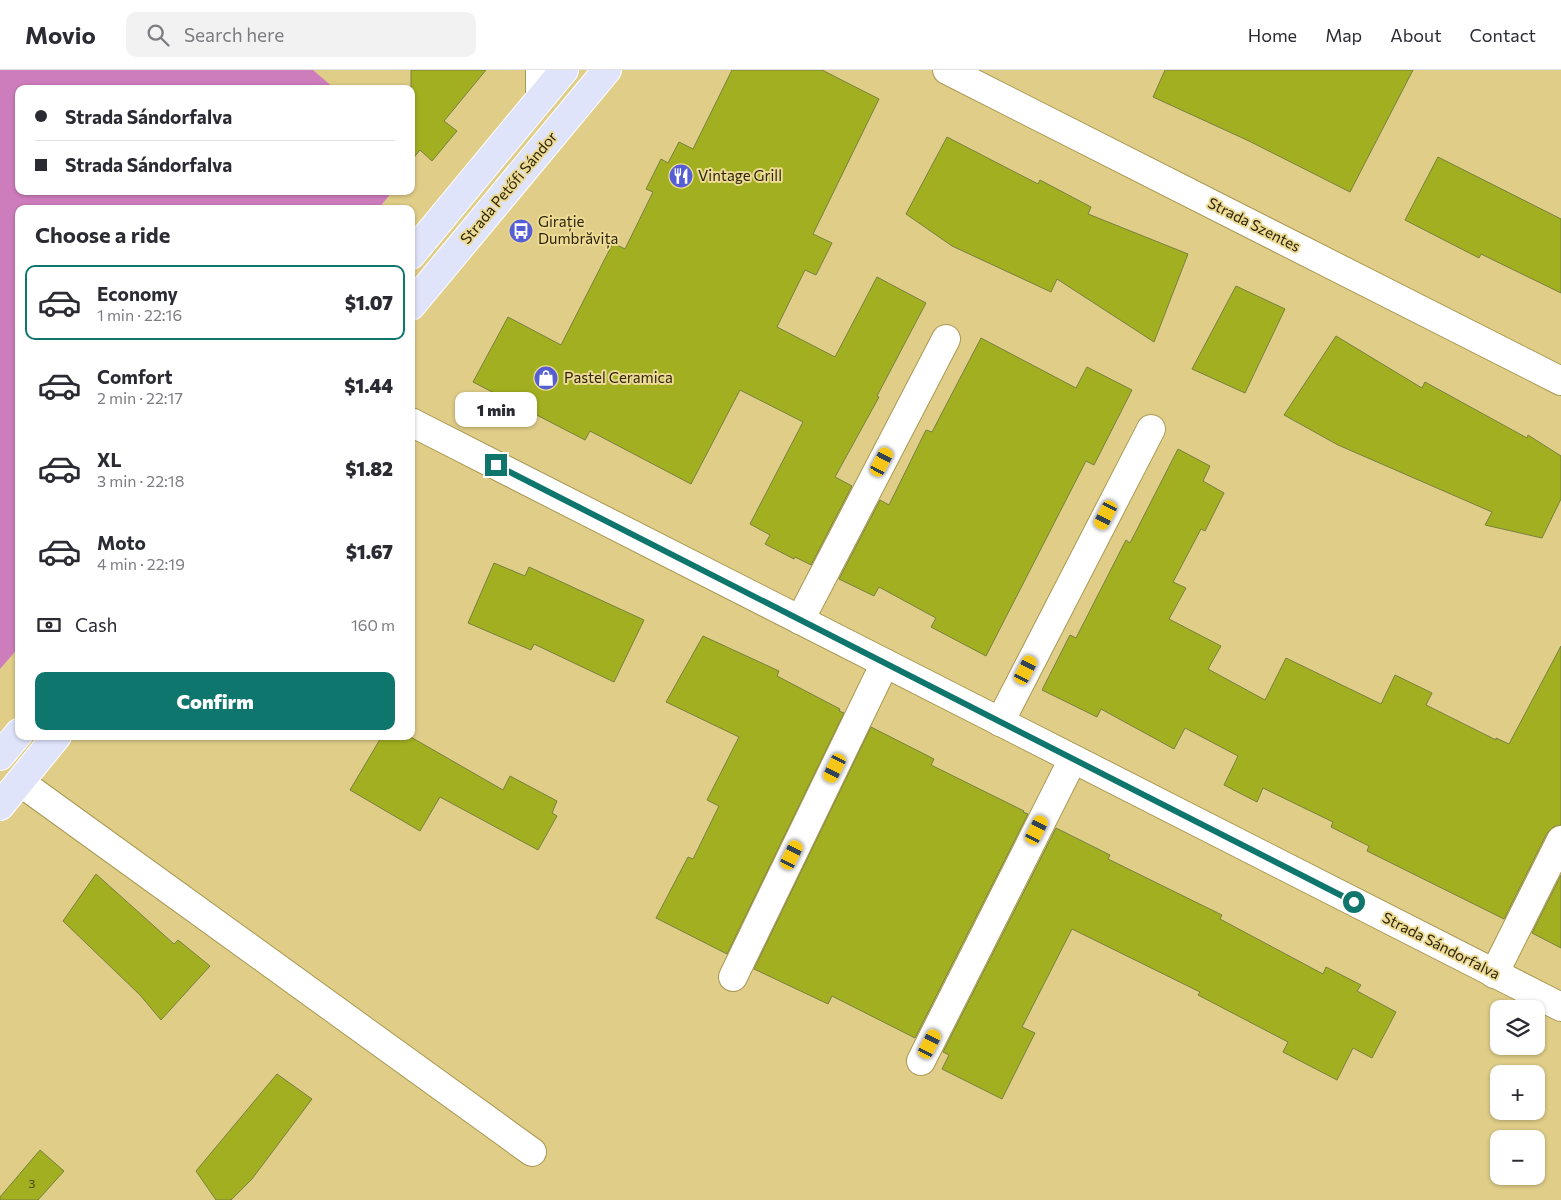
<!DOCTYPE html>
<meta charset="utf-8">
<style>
:root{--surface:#fff;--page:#f2f2f3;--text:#2b2b33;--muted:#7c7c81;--line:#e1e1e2;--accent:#0f766e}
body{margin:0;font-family:Commissioner,sans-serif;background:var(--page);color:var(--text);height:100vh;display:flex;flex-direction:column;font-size:19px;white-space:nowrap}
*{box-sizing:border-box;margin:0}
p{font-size:16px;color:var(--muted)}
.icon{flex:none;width:28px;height:28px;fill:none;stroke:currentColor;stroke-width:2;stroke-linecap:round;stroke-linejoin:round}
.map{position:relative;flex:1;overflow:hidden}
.panel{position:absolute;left:15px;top:135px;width:400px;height:535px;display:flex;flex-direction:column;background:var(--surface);border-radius:10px;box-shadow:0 1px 4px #0004}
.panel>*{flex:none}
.hud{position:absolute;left:15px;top:15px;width:400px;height:110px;border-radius:10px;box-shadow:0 1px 4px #0004;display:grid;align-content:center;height:110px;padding:0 20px;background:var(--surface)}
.controls{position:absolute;left:1490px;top:930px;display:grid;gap:10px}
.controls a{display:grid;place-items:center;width:55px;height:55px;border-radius:10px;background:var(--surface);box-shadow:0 1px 4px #0004;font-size:25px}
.end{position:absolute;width:22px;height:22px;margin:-11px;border:6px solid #0f766e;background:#fff;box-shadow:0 0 0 2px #fff}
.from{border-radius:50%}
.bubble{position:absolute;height:35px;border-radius:10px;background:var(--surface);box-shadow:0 1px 4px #0004;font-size:16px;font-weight:800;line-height:35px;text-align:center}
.car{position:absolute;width:15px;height:30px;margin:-15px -8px;border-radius:6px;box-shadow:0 0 4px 1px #0007;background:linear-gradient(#f5c518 24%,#345 0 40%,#f5c518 0 76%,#345 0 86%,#f5c518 0)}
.hud b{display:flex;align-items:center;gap:18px;height:48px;font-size:19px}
.hud b+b{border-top:1px solid var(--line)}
.hud i{width:12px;height:12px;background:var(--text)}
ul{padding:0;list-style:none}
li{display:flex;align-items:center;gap:15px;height:75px;margin:0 10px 8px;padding:0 10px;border:2px solid transparent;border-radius:10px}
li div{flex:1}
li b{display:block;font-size:19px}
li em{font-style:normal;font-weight:800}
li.current{border-color:var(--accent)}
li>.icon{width:45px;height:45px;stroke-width:1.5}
h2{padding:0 20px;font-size:22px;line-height:60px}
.pay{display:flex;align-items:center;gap:12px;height:55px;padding:0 20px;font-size:19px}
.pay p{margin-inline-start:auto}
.primary-button{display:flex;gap:10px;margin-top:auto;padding:10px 20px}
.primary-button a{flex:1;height:58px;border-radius:10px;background:var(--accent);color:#fff;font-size:20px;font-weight:800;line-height:58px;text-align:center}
header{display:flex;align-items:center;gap:30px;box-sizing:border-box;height:70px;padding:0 25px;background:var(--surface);border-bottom:1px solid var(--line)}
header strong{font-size:24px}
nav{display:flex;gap:28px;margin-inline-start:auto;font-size:18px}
.search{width:350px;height:45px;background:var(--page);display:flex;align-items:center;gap:12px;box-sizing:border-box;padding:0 18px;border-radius:10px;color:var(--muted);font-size:19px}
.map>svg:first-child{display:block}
.green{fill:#ce7dbc}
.building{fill:#a1af21;stroke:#78813f}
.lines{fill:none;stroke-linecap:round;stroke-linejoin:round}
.minor-casing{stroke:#a95;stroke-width:30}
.major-casing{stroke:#fff;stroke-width:30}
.minor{stroke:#fff;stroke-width:28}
.major{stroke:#dfe4fb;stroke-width:28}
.route{stroke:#0f766e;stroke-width:6}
.labels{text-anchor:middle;stroke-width:4;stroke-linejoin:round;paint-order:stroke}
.number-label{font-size:12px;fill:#49480e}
.poi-label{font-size:15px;fill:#2c2508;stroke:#ecda95;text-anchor:start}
.street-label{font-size:15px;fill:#2c2508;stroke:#ecda95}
</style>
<header>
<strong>Movio</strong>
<div class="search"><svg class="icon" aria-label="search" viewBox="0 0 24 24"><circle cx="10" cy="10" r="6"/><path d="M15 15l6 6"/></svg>Search here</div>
<nav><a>Home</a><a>Map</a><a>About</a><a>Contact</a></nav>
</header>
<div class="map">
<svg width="1561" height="1130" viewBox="0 0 1561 1130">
<rect width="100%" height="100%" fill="#dfcd88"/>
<!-- green -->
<path class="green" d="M 0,0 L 313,0 L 335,19 L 19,19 L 19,121 L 393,121 L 378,139 L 19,139 L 19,577 L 0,599 Z"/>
<!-- building -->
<g class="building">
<path d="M 411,0 L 486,0 L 444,51 L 457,61 L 432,91 L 420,80 L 411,91 Z"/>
<path d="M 732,0 L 822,0 L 879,29 L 813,164 L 832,173 L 816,205 L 805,200 L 777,257 L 835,287 L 877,207 L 926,233 L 877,326 L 879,327 L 835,407 L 852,416 L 811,495 L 795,487 L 794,489 L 765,474 L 770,465 L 750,454 L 803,352 L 740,320 L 691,414 L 590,361 L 585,370 L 473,312 L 508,247 L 561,275 L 613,173 L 625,179 L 653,122 L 646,119 L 661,89 L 668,93 L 679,72 L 693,79 Z"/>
<path d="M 1165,0 L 1413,0 L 1350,122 L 1249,71 L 1153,27 Z"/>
<path d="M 947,67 L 1038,114 L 1040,110 L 1091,137 L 1088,144 L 1188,184 L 1154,272 L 1057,209 L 1051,222 L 952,176 L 906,144 Z"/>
<path d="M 1438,87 L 1561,149 L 1561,223 L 1481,184 L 1479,188 L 1405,150 Z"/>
<path d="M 1236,216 L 1285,239 L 1245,323 L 1192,299 Z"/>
<path d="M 1336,266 L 1422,318 L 1425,312 L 1527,368 L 1528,365 L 1561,386 L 1561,429 L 1542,468 L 1485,455 L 1492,442 L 1338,375 L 1284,345 Z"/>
<path d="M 981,268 L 1076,318 L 1087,297 L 1132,320 L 1094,395 L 1086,391 L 986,586 L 931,557 L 936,548 L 879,517 L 874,526 L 839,509 L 880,430 L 889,435 L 926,360 L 932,362 Z"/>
<path d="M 1178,379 L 1210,396 L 1203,411 L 1224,423 L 1205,461 L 1201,459 L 1173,512 L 1186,518 L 1169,549 L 1221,576 L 1208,599 L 1265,630 L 1286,588 L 1381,634 L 1395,605 L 1432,623 L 1426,635 L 1496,670 L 1496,668 L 1509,674 L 1561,576 L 1561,755 L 1553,757 L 1547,763 L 1504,849 L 1367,781 L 1369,776 L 1331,757 L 1333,752 L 1263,718 L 1257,732 L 1224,715 L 1238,686 L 1185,658 L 1174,679 L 1101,639 L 1097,647 L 1042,620 L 1070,565 L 1076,568 L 1126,470 L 1130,473 Z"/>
<path d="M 494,493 L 525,506 L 529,497 L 644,550 L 614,612 L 534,574 L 531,580 L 468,553 Z"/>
<path d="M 703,566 L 779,601 L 777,606 L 840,639 L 839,641 L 844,643 L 727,884 L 656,848 L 688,787 L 693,789 L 719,736 L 707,730 L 739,667 L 666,632 Z"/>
<path d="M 871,657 L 934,689 L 931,695 L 1024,741 L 1023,742 L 1028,744 L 915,968 L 832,926 L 828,934 L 754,899 Z"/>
<path d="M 382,666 L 409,666 L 503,720 L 510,706 L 557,731 L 552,743 L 557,746 L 538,780 L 440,727 L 420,761 L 350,720 Z"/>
<path d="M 1056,758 L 1110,785 L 1108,789 L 1222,845 L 1220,849 L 1323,904 L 1326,897 L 1361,915 L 1357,921 L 1396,942 L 1372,988 L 1353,978 L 1337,1010 L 1283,982 L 1288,972 L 1198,925 L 1200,922 L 1072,859 L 1022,957 L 1035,963 L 1002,1029 L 942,999 L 949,985 L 943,982 Z"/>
<path d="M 96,804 L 174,874 L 178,870 L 210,896 L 161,950 L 140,925 L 63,851 Z"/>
<path d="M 1561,805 L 1561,878 L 1532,863 Z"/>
<path d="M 277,1004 L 312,1029 L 252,1109 L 231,1130 L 216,1130 L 196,1101 Z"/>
<path d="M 40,1080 L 64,1101 L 38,1130 L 0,1130 L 0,1127 Z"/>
</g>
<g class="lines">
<defs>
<g id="minor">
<path d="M 540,0 L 540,29"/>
<path d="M 947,0 L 1561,311"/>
<path d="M 411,352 L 1561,937"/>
<path d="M 800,550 L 946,269"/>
<path d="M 1000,652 L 1151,359"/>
<path d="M 20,712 L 532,1082"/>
<path d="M 1494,904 L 1561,770"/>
<path d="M 733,907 L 885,593"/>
<path d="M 921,991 L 1073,689"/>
</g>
<g id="major">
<path d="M 411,185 L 564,0"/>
<path d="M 411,236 L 607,0"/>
<path d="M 0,686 L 19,663"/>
<path d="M 0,736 L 57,666"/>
</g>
</defs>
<!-- minor casing -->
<use href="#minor" class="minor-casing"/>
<!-- major casing -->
<use href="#major" class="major-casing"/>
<!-- minor -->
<use href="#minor" class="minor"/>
<!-- major -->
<use href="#major" class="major"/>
</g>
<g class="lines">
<!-- route -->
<path class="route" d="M 496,395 L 1354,832"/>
</g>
<!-- icons -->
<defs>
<symbol id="restaurant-disc" viewBox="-11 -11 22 22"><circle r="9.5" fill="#555ed4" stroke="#ecda95"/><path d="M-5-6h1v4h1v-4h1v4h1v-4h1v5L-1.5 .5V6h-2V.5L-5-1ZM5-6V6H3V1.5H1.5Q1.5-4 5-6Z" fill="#fff"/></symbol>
<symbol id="bus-disc" viewBox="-11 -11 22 22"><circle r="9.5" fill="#555ed4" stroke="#ecda95"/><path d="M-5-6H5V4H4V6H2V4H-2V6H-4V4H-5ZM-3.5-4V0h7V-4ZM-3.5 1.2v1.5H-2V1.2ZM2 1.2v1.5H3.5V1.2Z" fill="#fff"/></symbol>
<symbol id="shop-disc" viewBox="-11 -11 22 22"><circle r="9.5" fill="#555ed4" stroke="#ecda95"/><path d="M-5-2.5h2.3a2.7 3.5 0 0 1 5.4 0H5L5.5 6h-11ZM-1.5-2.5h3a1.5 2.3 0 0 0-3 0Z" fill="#fff"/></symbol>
</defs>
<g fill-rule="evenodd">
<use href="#restaurant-disc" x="667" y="92" width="28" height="28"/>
<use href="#bus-disc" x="507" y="147" width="28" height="28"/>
<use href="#shop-disc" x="532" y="294" width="28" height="28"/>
</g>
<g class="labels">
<!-- number labels -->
<g class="number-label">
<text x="32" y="1118">3</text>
</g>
<!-- poi labels -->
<g class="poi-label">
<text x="698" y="111">Vintage Grill</text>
<text x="538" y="157">Girație<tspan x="538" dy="17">Dumbrăvița</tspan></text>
<text x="564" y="313">Pastel Ceramica</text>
</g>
<!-- street labels -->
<g class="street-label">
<text transform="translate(509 118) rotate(-50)" y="5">Strada Petőfi Sándor</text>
<text transform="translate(1254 155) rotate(27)" y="5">Strada Szentes</text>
<text transform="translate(1441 876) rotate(27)" y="5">Strada Sándorfalva</text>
</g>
</g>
</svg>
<div class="controls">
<a><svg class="icon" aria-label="layers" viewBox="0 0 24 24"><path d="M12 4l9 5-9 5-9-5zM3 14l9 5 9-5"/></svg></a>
<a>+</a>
<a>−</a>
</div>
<i class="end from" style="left:1354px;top:832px"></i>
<i class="end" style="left:496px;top:395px"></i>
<div class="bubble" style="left:455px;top:322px;width:82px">1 min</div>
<i class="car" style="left:882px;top:392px;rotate:28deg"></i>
<i class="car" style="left:1106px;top:445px;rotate:207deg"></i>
<i class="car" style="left:1026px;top:600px;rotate:27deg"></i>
<i class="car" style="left:835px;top:698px;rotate:206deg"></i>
<i class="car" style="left:1037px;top:760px;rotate:27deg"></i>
<i class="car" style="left:792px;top:785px;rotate:26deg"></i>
<i class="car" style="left:930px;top:974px;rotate:27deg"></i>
<div class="hud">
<b><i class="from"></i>Strada Sándorfalva</b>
<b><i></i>Strada Sándorfalva</b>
</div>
<section class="panel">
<h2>Choose a ride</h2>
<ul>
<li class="current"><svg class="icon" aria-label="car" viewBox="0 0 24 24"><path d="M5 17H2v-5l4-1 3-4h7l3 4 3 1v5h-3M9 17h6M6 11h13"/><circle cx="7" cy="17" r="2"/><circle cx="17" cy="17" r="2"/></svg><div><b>Economy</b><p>1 min · 22:16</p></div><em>$1.07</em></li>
<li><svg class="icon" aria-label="car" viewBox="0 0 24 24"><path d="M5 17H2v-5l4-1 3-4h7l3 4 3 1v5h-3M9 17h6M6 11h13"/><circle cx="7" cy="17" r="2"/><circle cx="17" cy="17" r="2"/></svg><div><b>Comfort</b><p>2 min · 22:17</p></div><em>$1.44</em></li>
<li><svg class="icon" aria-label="car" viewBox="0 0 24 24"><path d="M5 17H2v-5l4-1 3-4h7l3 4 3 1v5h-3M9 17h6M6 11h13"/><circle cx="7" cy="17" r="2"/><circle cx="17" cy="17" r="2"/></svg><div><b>XL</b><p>3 min · 22:18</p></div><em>$1.82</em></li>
<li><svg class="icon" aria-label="car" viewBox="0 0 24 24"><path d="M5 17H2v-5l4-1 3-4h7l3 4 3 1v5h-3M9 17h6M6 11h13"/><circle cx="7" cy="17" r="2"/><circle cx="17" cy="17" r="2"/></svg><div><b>Moto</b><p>4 min · 22:19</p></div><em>$1.67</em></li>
</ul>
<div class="pay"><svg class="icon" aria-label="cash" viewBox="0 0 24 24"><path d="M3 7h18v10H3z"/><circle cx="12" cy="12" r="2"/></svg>Cash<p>160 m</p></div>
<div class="primary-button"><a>Confirm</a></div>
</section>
</div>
